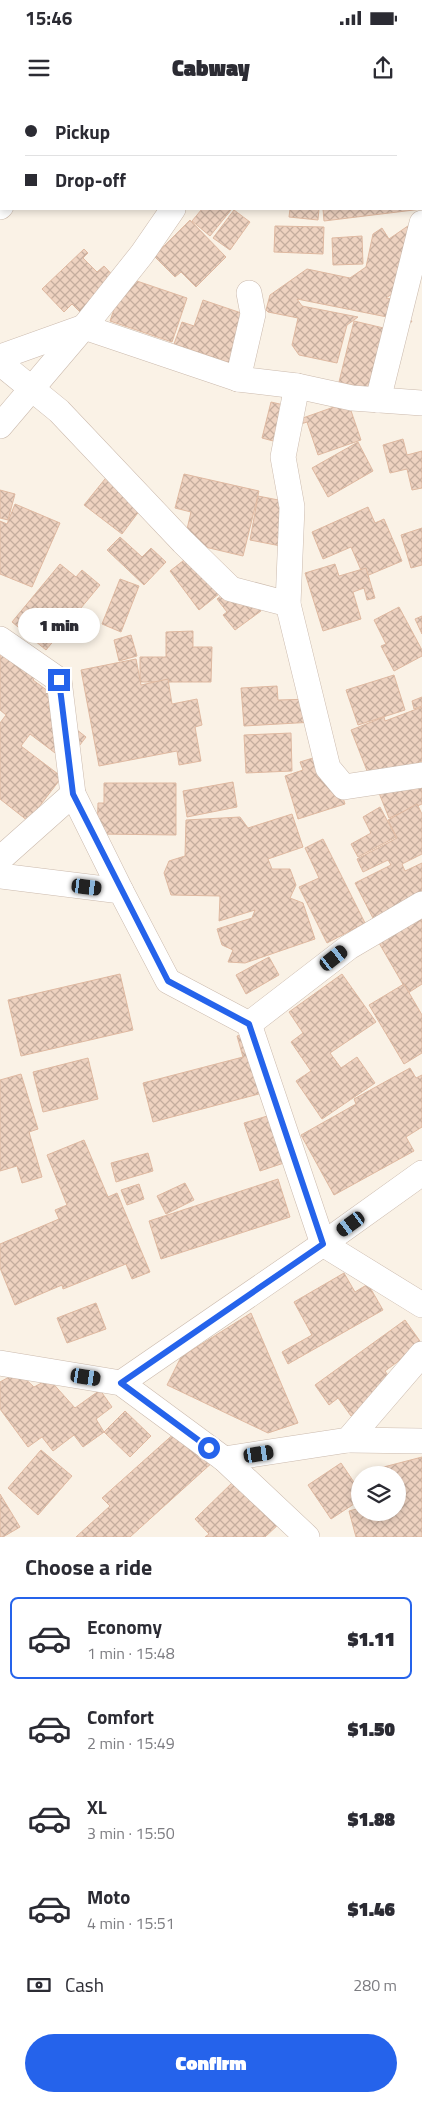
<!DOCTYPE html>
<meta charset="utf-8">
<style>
:root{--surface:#fff;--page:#f7f7f7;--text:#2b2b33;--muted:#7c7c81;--line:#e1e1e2;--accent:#2563eb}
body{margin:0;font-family:"Titillium Web",sans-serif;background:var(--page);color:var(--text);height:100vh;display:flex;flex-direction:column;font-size:19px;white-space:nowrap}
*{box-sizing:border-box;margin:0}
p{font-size:16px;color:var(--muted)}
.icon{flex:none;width:28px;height:28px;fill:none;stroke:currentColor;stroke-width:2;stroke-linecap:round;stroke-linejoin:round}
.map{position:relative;height:1437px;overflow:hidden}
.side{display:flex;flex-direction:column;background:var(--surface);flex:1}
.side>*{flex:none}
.guide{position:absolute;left:0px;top:0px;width:422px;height:110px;box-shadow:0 2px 8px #0003;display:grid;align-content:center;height:110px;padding:0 25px;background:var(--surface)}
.buttons{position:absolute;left:351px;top:1366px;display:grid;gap:10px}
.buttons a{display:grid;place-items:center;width:55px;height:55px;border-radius:50%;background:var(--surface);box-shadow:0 2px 8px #0003;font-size:25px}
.end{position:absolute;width:22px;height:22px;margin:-11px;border:6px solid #2563eb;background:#fff;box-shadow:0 0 0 2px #fff}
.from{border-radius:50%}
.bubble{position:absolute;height:35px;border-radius:18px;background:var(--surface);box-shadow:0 2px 8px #0003;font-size:16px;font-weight:800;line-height:35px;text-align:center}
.car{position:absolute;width:15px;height:30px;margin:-15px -8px;border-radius:6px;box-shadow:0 0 4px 1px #0007;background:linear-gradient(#222 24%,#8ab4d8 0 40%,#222 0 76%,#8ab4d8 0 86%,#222 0)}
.guide b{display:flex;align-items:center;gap:18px;height:48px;font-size:19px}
.guide b+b{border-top:1px solid var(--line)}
.guide i{width:12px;height:12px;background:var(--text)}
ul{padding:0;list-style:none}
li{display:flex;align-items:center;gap:15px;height:82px;margin:0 10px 8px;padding:0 15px;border:2px solid transparent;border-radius:8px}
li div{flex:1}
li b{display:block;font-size:19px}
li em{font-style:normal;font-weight:800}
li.current{border-color:var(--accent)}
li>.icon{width:45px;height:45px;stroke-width:1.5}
h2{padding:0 25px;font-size:22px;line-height:60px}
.pay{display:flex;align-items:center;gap:12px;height:55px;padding:0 25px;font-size:19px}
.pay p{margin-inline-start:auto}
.cta{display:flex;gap:10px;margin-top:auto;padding:10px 25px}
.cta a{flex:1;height:58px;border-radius:30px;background:var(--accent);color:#fff;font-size:20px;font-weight:800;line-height:58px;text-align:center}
.status{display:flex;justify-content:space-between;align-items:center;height:35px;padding:0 25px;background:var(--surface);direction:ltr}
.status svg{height:14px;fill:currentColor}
header{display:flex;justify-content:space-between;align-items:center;height:65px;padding:0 25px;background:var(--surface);font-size:22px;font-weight:800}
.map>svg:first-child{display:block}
.building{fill:url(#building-cross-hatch);stroke:#dfb9a1}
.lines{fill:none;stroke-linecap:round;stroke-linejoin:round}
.minor-casing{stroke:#cbbaad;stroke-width:26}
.minor{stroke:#fff;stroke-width:25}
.route{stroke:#2563eb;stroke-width:6}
</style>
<div class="status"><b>15:46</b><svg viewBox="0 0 49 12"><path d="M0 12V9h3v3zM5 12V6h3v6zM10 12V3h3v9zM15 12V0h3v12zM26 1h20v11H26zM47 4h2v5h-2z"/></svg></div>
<header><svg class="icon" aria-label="menu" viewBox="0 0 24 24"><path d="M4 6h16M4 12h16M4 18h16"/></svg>Cabway<svg class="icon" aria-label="share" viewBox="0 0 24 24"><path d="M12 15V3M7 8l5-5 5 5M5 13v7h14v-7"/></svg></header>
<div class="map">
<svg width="422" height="1437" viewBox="0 0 422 1437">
<defs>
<pattern id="building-cross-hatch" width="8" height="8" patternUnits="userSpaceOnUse" patternTransform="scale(1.25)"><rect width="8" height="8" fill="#eed2c0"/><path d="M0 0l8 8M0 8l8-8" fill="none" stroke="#c5ad9e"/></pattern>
</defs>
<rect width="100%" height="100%" fill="#faf2e6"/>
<!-- building -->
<g class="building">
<path d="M 40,0 L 117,0 L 115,1 Z"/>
<path d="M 0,27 L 1,29 L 0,103 Z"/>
<path d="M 421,91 L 422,109 L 324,121 L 323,109 L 421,109 Z"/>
<path d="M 202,109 L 230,109 L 231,110 L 210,136 L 192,121 Z"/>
<path d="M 290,109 L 319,109 L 318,120 L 289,117 Z"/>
<path d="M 234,110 L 250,122 L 230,150 L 213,138 Z"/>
<path d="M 418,119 L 404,186 L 386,198 L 398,200 L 412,222 L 297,199 L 302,206 L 358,217 L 347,225 L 337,263 L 299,255 L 292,245 L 298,218 L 268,212 L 266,210 L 270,195 L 307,169 L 350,178 L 366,167 L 373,134 L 382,128 L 389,139 Z"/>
<path d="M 190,120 L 226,157 L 196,187 L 181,172 L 175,177 L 154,156 Z"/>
<path d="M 275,126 L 324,127 L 323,154 L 274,152 Z"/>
<path d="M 362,136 L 363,164 L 333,165 L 332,138 Z"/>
<path d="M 84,149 L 88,153 L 83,158 L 97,172 L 104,166 L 119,182 L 84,216 L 72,204 L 64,212 L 42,189 Z"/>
<path d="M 125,177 L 187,198 L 172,242 L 110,221 Z"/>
<path d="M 203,200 L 259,219 L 239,266 L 174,244 L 182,222 L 194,226 Z"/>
<path d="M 354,221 L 392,230 L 376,291 L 339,282 Z"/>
<path d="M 271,302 L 301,309 L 292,346 L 262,338 Z"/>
<path d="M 348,302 L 361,340 L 318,355 L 307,322 L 301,324 L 300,319 Z"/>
<path d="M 403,339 L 407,355 L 422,351 L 422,388 L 412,390 L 407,369 L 390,373 L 383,345 Z"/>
<path d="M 358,342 L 373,371 L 328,397 L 312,368 Z"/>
<path d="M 109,374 L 146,402 L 122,434 L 84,405 Z"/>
<path d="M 184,374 L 259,391 L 243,456 L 184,442 L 191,412 L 175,408 Z"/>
<path d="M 0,390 L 15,394 L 8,420 L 0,418 Z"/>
<path d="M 258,396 L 304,405 L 296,449 L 250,440 Z"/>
<path d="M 15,404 L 60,423 L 32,487 L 0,474 L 0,421 L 7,424 Z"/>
<path d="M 368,407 L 375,423 L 384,419 L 402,461 L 364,477 L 351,447 L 323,459 L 312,432 Z"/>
<path d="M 422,428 L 422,465 L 411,468 L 401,435 Z"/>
<path d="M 120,437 L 142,457 L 151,448 L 166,462 L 144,485 L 107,450 Z"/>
<path d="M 201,447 L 230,485 L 199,510 L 170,471 Z"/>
<path d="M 60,464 L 76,477 L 82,470 L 100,485 L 46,550 L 12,522 Z"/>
<path d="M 335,464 L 339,476 L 366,468 L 375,498 L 367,500 L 364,488 L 353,492 L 361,519 L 323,531 L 305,473 Z"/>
<path d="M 120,479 L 139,486 L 121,532 L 102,524 Z"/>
<path d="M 239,482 L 261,511 L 235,530 L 223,515 L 227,512 L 217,499 Z"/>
<path d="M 399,507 L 422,550 L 422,556 L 394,571 L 381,546 L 386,544 L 374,520 Z"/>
<path d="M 422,516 L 422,534 L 415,519 Z"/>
<path d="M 193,531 L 193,547 L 212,547 L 211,582 L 140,582 L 140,557 L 166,557 L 166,532 Z"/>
<path d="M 131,535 L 137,556 L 119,561 L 114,540 Z"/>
<path d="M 0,537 L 42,569 L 33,580 L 56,597 L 48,607 L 86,637 L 67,662 L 30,634 L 21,646 L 62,677 L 28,721 L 0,699 L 0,623 L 6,615 L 0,610 Z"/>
<path d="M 136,559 L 141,585 L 168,579 L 172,604 L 197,599 L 202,625 L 195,627 L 201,661 L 179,665 L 177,651 L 99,666 L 81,570 Z"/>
<path d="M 394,575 L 405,610 L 358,625 L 346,590 Z"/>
<path d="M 277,586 L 278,600 L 313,599 L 314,622 L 244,626 L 241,588 Z"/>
<path d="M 422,597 L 422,606 L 414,609 L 412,601 Z"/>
<path d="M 422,607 L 422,661 L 371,681 L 351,630 L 384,617 L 385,621 Z"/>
<path d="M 291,633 L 292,671 L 246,673 L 244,635 Z"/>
<path d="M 329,653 L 345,704 L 298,719 L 285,676 L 303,670 L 300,662 Z"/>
<path d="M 422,675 L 422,704 L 389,718 L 379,693 Z"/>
<path d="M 233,682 L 237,707 L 187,717 L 183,691 Z"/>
<path d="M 104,683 L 176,683 L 176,735 L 97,734 L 98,703 L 104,703 Z"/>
<path d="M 417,704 L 422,714 L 422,754 L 402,764 L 405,771 L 422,763 L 422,792 L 375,822 L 355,783 L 391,765 L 388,760 L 363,772 L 357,759 L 397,738 L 388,720 Z"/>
<path d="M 380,707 L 396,737 L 358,757 L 351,744 L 371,733 L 363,717 Z"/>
<path d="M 292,714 L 303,747 L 268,759 L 272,769 L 290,769 L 296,785 L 290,798 L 303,803 L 315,839 L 245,863 L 228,862 L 233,850 L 222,845 L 217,829 L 252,818 L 255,810 L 219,821 L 220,796 L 171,795 L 164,773 L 169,761 L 185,756 L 186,720 L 240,717 L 248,728 Z"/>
<path d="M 323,739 L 365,823 L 327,843 L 299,787 L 319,778 L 305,748 Z"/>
<path d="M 422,818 L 422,884 L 408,893 L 379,843 Z"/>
<path d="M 269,857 L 279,875 L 246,894 L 236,875 Z"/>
<path d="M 120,874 L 133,930 L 21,956 L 8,900 Z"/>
<path d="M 342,874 L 376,922 L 330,953 L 341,968 L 357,957 L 375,983 L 322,1019 L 296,981 L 311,971 L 291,942 L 303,933 L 289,912 Z"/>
<path d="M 404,884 L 422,915 L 422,953 L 404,964 L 369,905 Z"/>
<path d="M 259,931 L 274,990 L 153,1022 L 143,983 L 243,957 L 237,936 Z"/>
<path d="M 88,958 L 98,999 L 43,1012 L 33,972 Z"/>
<path d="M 410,968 L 416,978 L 422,975 L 422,1027 L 406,1037 L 414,1051 L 334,1095 L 301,1035 L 356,1004 L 354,999 Z"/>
<path d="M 21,974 L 38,1029 L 29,1032 L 42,1077 L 22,1083 L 17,1066 L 0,1071 L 0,980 Z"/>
<path d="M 284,1011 L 299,1058 L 260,1071 L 244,1023 Z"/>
<path d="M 84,1040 L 108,1097 L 117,1093 L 150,1172 L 132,1179 L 126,1164 L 63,1189 L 62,1185 L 15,1205 L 0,1168 L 0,1144 L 59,1119 L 55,1110 L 67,1105 L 47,1055 Z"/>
<path d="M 148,1053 L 153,1071 L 116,1082 L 111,1063 Z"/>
<path d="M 278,1079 L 290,1117 L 161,1159 L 149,1121 Z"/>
<path d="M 185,1083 L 194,1100 L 166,1114 L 157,1096 Z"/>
<path d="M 139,1084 L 144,1099 L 127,1105 L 121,1090 Z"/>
<path d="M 344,1173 L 355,1192 L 368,1184 L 383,1210 L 288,1264 L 282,1252 L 312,1235 L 294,1202 Z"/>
<path d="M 96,1203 L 106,1229 L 67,1243 L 57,1218 Z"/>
<path d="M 251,1213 L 298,1323 L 268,1333 L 167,1285 L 181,1257 Z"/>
<path d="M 405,1220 L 422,1244 L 385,1271 L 395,1285 L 351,1316 L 338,1298 L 329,1305 L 315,1285 Z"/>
<path d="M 18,1272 L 34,1287 L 49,1279 L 75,1308 L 100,1290 L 112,1307 L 96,1319 L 104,1332 L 83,1347 L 74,1335 L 53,1351 L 42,1337 L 28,1347 L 0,1309 L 0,1282 Z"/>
<path d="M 125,1311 L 151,1336 L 130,1357 L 104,1332 Z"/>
<path d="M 177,1331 L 214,1361 L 130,1437 L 76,1437 L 110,1406 L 102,1398 Z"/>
<path d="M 41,1350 L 72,1376 L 38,1415 L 8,1388 Z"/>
<path d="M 422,1357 L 422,1437 L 356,1437 L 349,1411 L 360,1408 L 360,1412 L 398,1412 L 398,1375 L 377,1375 L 376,1369 Z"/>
<path d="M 341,1363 L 360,1391 L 360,1400 L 331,1419 L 308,1385 Z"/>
<path d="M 235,1380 L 281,1422 L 265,1437 L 205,1437 L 209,1434 L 195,1419 Z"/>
<path d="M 0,1394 L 20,1427 L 3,1437 L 0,1437 Z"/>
</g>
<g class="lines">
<defs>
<g id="minor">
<path d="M 226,1 L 226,0"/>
<path d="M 421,59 L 422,58"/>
<path d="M 0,107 L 1,106"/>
<path d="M 0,257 L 84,227 L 238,279 L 297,286 L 352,298 L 422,303"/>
<path d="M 0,263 L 59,311 L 183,442 L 231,489 L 288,504"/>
<path d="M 238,279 L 253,214 L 249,193"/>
<path d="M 297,286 L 283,357 L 292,407 L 288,504 L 328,668 L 344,687 L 422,675"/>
<path d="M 378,300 L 422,123"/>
<path d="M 0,326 L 84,227 L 142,154 L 173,109"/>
<path d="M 0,539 L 59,580 L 73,694 L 121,791"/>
<path d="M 0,759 L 73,694"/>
<path d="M 0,776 L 121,791 L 168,881 L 249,924 L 323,1144 L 422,1205"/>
<path d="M 249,924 L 349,847 L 422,804"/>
<path d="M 0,1263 L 121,1283 L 224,1359 L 307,1437"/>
<path d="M 121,1283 L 323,1144 L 422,1073"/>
<path d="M 348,1340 L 422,1341"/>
<path d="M 224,1359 L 348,1340 L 422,1254"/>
</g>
</defs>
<!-- minor casing -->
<use href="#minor" class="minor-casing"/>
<!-- minor -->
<use href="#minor" class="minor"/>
</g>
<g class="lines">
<!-- route -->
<path class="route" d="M 59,580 L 73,694 L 168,881 L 249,924 L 323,1144 L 121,1283 L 209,1348"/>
</g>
</svg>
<div class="buttons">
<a><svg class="icon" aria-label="layers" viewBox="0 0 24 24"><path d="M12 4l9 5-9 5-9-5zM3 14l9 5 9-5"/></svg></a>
</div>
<i class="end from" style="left:209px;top:1348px"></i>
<i class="end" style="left:59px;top:580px"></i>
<div class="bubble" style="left:18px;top:508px;width:82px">1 min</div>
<i class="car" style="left:87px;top:787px;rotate:97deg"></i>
<i class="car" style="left:334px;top:858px;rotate:52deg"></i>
<i class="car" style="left:351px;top:1124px;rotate:234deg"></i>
<i class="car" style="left:86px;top:1277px;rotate:99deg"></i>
<i class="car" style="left:259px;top:1354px;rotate:81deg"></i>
<div class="guide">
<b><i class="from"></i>Pickup</b>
<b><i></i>Drop-off</b>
</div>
</div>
<section class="side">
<h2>Choose a ride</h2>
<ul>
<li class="current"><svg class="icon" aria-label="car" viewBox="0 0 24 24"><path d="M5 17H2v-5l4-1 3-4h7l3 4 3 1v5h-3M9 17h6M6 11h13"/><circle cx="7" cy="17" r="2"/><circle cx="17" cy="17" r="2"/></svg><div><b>Economy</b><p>1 min · 15:48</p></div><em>$1.11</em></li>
<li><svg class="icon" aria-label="car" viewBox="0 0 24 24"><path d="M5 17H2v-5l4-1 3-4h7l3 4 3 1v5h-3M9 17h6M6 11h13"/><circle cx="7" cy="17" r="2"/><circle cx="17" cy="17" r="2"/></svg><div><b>Comfort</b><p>2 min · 15:49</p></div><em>$1.50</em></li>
<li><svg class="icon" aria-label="car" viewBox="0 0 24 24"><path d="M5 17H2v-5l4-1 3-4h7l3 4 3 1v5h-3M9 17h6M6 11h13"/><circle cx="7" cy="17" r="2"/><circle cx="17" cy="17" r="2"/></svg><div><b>XL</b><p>3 min · 15:50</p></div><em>$1.88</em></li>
<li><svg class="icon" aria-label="car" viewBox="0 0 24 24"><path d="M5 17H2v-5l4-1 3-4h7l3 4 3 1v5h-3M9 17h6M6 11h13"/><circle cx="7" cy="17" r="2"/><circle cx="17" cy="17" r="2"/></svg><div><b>Moto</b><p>4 min · 15:51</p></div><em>$1.46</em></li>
</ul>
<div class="pay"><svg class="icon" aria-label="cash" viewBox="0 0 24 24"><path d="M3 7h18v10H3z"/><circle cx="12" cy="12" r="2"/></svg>Cash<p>280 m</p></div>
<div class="cta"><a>Confirm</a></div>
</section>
